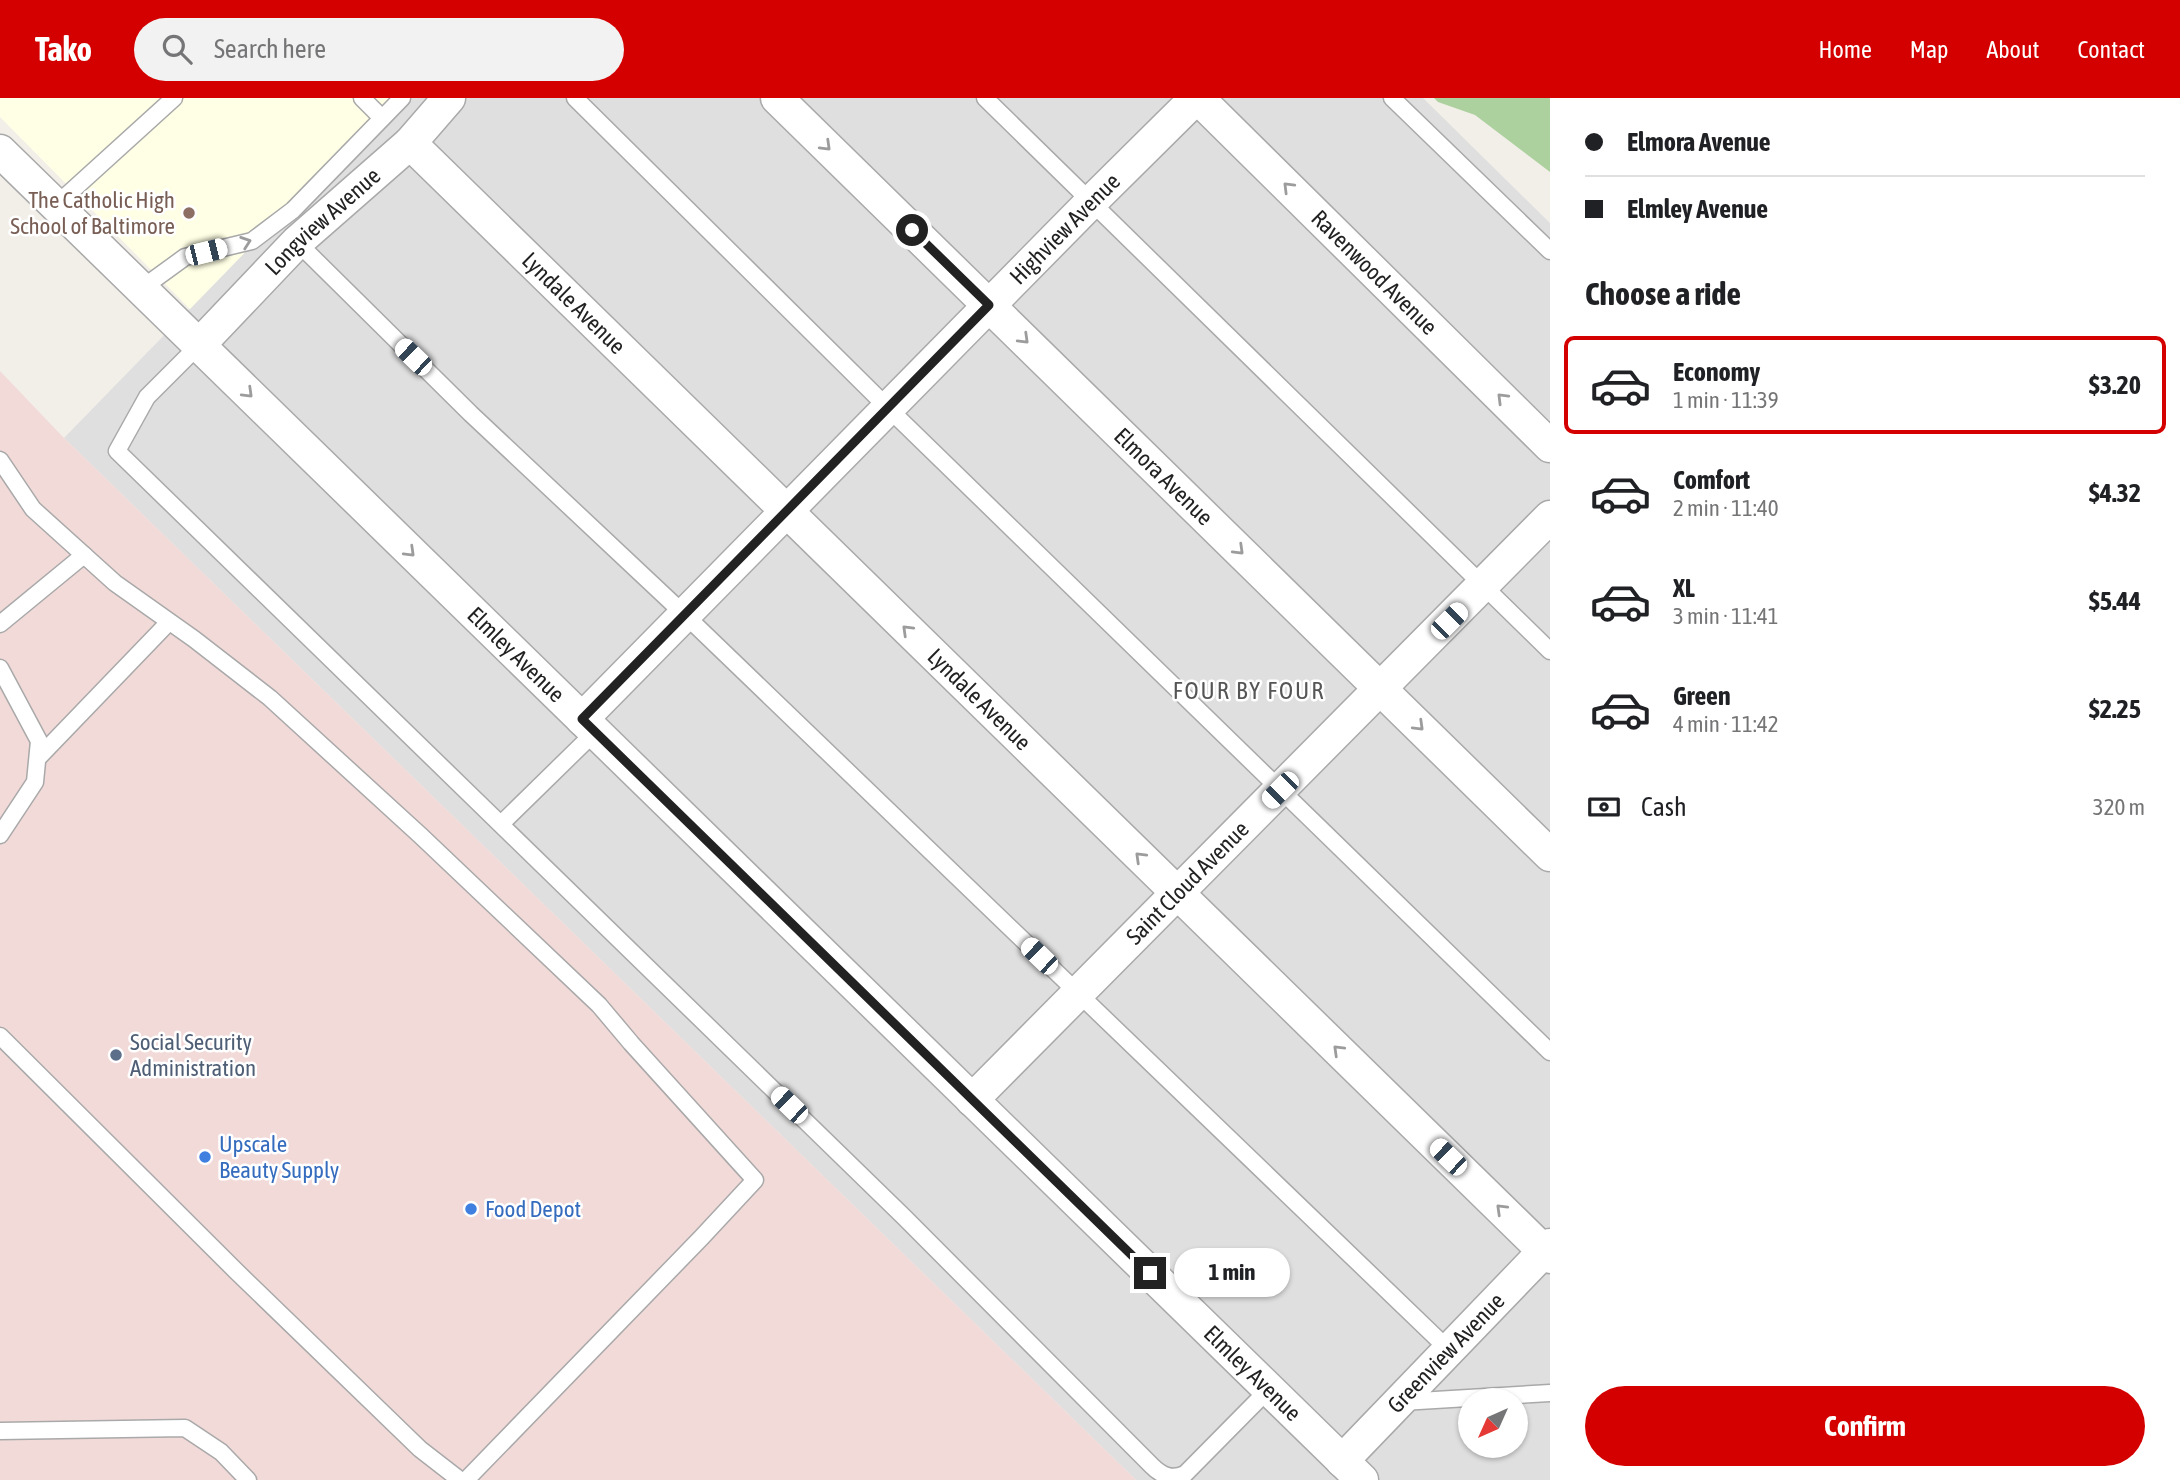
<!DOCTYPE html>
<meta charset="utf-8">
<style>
:root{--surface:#fff;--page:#f2f2f2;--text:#202124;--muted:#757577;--line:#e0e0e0;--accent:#d40000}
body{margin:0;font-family:"Asap Condensed",sans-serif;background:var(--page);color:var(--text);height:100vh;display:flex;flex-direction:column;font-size:26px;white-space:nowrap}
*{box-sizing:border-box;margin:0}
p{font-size:23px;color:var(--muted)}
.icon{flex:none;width:38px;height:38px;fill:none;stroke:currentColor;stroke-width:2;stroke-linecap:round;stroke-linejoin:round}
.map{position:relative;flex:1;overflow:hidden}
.drawer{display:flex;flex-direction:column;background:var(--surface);width:630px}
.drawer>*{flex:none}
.top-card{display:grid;align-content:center;height:154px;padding:0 35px;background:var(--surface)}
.needle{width:46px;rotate:225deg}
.buttons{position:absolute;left:1458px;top:1290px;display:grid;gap:14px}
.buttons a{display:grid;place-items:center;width:70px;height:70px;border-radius:50%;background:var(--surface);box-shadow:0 2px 5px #0004;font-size:35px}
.end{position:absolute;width:32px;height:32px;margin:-16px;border:9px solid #222;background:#fff;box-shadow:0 0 0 4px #fff}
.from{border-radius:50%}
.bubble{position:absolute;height:49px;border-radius:24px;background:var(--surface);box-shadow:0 2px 5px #0004;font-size:23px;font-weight:700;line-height:49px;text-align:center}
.car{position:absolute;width:21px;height:42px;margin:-21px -10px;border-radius:9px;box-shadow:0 0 5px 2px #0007;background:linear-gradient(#fff 24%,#345 0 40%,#fff 0 76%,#345 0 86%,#fff 0)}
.top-card b{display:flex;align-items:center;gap:24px;height:66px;font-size:26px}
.top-card b+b{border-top:2px solid var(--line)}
.top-card i{width:18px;height:18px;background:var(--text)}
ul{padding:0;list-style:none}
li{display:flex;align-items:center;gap:21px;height:98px;margin:0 14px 10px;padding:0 21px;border:4px solid transparent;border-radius:10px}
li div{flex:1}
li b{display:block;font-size:26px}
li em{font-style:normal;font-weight:700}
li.selected{border-color:var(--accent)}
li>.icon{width:63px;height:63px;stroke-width:1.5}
h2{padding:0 35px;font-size:32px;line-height:84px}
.pay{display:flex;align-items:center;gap:18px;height:77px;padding:0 35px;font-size:26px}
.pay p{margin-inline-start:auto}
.primary-button{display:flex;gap:14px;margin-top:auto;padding:14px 35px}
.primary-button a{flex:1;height:80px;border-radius:42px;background:var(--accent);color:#fff;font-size:28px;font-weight:700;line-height:80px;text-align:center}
header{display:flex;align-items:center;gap:42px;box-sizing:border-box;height:98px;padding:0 35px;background:var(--accent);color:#fff}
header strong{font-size:33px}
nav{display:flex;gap:38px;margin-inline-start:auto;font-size:24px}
.search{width:490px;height:63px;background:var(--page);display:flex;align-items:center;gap:18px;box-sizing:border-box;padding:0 24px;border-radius:38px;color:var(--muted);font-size:26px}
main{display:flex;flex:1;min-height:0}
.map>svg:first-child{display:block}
.residential{fill:#e0dfdf;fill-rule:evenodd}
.commercial{fill:#f2dad9}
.education{fill:#ffffe5}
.forest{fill:#add19e}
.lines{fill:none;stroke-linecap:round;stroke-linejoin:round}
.service-casing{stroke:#a9a9a9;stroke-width:19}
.minor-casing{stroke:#a9a9a9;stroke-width:35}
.service{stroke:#fff;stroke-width:16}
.minor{stroke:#fff;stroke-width:32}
.oneway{stroke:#9c9c9c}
.route{stroke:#222;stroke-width:9}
.education-dot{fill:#8d6e63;stroke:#fff;stroke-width:2.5}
.service-dot{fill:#5c6f8a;stroke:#fff;stroke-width:2.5}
.shop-dot{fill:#3f7fe0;stroke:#fff;stroke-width:2.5}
.labels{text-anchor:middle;stroke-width:5;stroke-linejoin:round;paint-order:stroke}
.education-label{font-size:23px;fill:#785e54;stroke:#fff;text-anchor:end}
.street-label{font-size:23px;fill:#222;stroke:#fff}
.service-label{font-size:23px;fill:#4e5e75;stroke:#fff;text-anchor:start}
.shop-label{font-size:23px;fill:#366cbe;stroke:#fff;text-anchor:start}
.neighbourhood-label{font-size:24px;letter-spacing:2px;fill:#555;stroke:#fff}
</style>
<header>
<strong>Tako</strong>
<div class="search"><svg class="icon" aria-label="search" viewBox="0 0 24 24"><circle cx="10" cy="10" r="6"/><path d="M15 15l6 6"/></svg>Search here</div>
<nav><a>Home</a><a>Map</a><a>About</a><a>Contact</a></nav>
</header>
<main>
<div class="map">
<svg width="1550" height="1382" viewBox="0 0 1550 1382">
<rect width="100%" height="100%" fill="#f2efe9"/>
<!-- residential -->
<path class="residential" d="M 395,0 L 1423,0 L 1550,125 L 1550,1382 L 1136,1382 L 64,340 ZM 1470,1302 L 1516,1302 L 1516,1348 L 1470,1348 Z"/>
<!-- commercial -->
<path class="commercial" d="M 0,273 L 64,340 L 1136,1382 L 0,1382 Z"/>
<!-- education -->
<path class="education" d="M 0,0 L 395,0 L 190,211 L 0,19 Z"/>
<!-- forest -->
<path class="forest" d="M 1434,0 L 1550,0 L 1550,74 L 1475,17 L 1438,4 Z"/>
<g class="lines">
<defs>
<g id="service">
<path d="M 362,0 L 382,20"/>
<path d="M 575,0 L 888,310 L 1550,954"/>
<path d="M 985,0 L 1550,553"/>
<path d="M 1392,0 L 1550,153"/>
<path d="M 55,108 L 174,0"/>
<path d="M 297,144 L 471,316 L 685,517 L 1449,1252"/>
<path d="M 141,191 L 185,159 L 252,143 L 293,112 L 402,0"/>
<path d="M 199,247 L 147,299 L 117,353 L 904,1119 L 1152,1368 C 1162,1378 1172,1382 1185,1376 L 1269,1291"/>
<path d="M 0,362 L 33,411 L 115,485 L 194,541 L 270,600 L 421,738 L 599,907 L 631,945 L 755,1082 L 701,1140 L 466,1382"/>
<path d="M 0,526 L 84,457"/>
<path d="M 0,570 L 39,643 L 35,684 L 0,737"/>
<path d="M 38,660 L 169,524"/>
<path d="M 501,726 L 595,634"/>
<path d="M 0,938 L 236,1173 L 420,1351 L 460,1382"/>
<path d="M 1402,1304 L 1550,1295"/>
<path d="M 0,1333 L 185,1330 L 221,1354 L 248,1382"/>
</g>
<g id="minor">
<path id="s1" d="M 777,0 L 1550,757"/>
<path id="s2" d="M 1198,0 L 1550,348"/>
<path id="s3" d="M 410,45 L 1550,1159"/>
<path id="s4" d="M 0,53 L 1362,1382"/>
<path id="s5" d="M 199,247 L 297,144 L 410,45 L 449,0"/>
<path id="s6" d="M 582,621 L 1091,104 L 1196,0"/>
<path id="s7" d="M 972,1002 L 1550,419"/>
<path id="s8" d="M 1342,1363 L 1550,1147"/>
</g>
</defs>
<!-- service casing -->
<use href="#service" class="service-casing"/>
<!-- minor casing -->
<use href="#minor" class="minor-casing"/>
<!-- service -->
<use href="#service" class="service"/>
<!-- minor -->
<use href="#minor" class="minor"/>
</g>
<!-- one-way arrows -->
<defs><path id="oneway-chevron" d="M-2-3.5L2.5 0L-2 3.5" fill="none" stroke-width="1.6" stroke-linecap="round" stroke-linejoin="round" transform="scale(1.75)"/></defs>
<g class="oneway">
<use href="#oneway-chevron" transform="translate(826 48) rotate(44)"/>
<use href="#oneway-chevron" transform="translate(1288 89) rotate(-135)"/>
<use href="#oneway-chevron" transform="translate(246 144) rotate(-19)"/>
<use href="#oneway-chevron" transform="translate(1024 241) rotate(44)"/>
<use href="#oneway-chevron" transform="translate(248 295) rotate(44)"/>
<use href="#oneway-chevron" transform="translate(1502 300) rotate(-135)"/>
<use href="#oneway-chevron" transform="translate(1239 452) rotate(44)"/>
<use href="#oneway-chevron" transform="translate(410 454) rotate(44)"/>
<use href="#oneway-chevron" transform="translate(907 532) rotate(-136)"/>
<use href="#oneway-chevron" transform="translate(1419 628) rotate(44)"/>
<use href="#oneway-chevron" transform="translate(1140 759) rotate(-136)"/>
<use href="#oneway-chevron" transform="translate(1338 952) rotate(-136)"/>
<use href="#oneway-chevron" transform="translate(1501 1111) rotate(-136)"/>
</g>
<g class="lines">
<!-- route -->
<path class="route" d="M 912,132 L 989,207 L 582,621 L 1150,1175"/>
</g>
<!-- markers -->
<circle class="education-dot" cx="189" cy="115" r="7"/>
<circle class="service-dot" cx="116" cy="957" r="7"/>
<g class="shop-dot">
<circle cx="205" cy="1059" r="7"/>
<circle cx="471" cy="1111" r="7"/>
</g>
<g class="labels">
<!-- education labels -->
<g class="education-label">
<text x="175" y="110">The Catholic High<tspan x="175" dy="26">School of Baltimore</tspan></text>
</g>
<!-- street labels -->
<g class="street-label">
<text dy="8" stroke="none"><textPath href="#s5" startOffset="175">Longview Avenue</textPath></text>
<text dy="8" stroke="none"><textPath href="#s6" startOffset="688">Highview Avenue</textPath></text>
<text dy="8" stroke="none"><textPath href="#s2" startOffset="248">Ravenwood Avenue</textPath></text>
<text dy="8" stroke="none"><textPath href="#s3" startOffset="229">Lyndale Avenue</textPath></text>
<text dy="8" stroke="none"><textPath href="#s1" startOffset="541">Elmora Avenue</textPath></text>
<text dy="8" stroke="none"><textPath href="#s4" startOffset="721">Elmley Avenue</textPath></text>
<text dy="8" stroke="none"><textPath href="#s3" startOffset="796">Lyndale Avenue</textPath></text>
<text dy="8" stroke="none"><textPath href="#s7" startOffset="306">Saint Cloud Avenue</textPath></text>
<text dy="8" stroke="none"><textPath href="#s8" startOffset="150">Greenview Avenue</textPath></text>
<text dy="8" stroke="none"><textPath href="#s4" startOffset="1750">Elmley Avenue</textPath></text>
</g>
<!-- service labels -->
<g class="service-label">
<text x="130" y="952">Social Security<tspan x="130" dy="26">Administration</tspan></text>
</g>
<!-- shop labels -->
<g class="shop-label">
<text x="219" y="1054">Upscale<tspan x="219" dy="26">Beauty Supply</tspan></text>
<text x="485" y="1119">Food Depot</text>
</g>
<!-- neighbourhood labels -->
<g class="neighbourhood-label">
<text x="1249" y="601">FOUR BY FOUR</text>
</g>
</g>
</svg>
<div class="buttons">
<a><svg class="needle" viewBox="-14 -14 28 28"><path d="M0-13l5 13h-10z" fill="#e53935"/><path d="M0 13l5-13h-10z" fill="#757577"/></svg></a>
</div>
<i class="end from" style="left:912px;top:132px"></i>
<i class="end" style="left:1150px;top:1175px"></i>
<div class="bubble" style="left:1174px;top:1150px;width:116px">1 min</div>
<i class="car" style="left:206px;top:154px;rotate:76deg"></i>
<i class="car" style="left:413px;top:259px;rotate:314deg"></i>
<i class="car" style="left:1449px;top:523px;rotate:45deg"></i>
<i class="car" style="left:1280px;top:692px;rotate:225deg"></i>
<i class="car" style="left:1039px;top:858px;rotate:314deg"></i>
<i class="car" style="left:789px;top:1007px;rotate:314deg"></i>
<i class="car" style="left:1448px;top:1059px;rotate:314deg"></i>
</div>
<section class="drawer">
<div class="top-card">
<b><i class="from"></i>Elmora Avenue</b>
<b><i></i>Elmley Avenue</b>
</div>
<h2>Choose a ride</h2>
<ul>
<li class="selected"><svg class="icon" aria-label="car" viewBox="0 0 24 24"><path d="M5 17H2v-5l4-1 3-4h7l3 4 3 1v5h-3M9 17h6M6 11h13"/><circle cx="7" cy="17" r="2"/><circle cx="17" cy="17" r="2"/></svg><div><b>Economy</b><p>1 min · 11:39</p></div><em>$3.20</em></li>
<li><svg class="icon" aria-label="car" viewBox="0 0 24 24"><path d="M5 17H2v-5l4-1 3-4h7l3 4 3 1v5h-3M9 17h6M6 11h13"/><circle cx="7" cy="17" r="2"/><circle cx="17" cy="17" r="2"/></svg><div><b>Comfort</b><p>2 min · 11:40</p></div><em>$4.32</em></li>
<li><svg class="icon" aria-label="car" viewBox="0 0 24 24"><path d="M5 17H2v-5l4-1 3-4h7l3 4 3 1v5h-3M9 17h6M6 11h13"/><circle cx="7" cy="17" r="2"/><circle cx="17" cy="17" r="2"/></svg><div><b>XL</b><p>3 min · 11:41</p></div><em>$5.44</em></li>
<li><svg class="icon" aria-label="car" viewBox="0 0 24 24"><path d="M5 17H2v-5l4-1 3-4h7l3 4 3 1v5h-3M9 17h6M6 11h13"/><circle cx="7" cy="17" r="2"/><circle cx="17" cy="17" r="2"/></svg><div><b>Green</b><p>4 min · 11:42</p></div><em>$2.25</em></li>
</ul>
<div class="pay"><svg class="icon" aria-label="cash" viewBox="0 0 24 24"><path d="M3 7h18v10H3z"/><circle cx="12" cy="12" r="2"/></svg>Cash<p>320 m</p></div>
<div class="primary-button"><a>Confirm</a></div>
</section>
</main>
